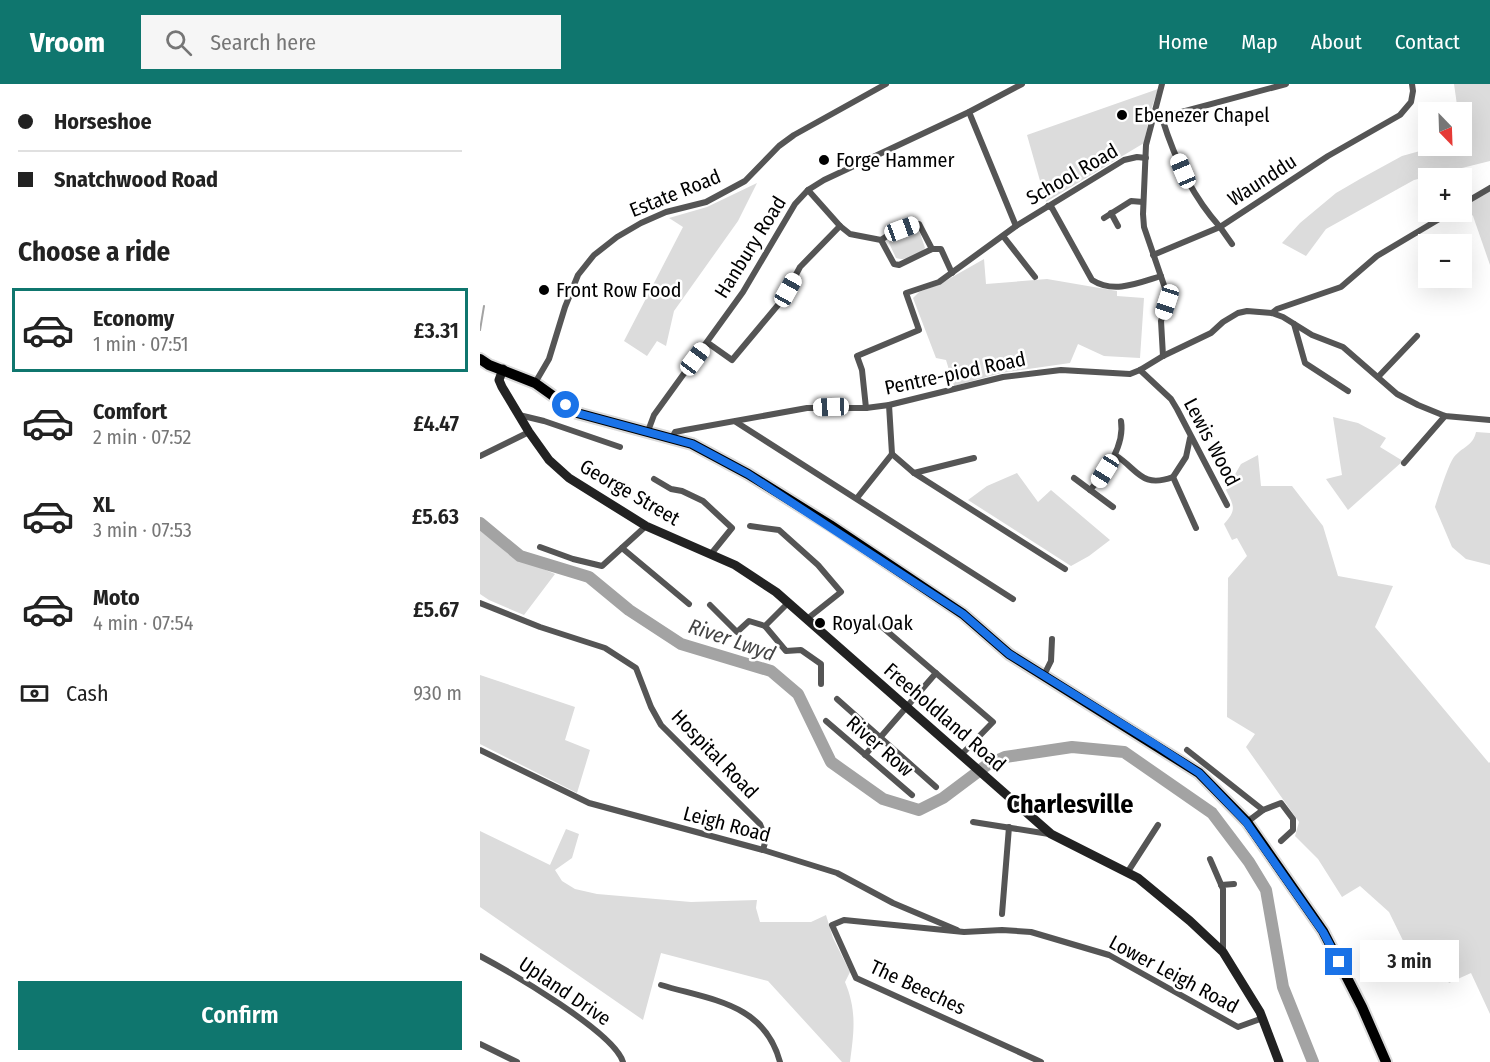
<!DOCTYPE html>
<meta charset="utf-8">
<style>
:root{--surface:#fff;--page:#f6f6f6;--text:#222;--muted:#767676;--line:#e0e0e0;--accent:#0f766e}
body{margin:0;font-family:"Fira Sans Condensed",sans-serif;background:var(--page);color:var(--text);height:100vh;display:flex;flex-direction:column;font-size:22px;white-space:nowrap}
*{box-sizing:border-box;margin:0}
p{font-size:20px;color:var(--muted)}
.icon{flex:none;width:33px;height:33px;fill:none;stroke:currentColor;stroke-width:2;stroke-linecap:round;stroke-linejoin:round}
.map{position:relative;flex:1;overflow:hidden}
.panel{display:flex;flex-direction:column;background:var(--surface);width:480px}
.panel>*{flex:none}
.banner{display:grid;align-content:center;height:132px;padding:0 18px;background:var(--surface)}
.needle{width:39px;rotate:157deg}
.buttons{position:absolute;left:938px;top:18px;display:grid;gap:12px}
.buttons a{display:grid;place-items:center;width:54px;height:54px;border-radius:0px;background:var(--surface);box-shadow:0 6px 24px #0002;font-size:30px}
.end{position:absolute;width:27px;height:27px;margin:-14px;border:8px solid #1a73e8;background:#fff;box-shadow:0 0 0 3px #fff}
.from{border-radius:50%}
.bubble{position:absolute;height:42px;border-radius:0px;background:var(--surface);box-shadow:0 6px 24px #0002;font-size:20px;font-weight:600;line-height:42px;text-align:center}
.car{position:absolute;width:18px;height:36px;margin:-18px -9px;border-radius:8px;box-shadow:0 0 4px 2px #0007;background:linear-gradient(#fff 24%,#345 0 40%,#fff 0 76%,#345 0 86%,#fff 0)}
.banner b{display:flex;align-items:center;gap:21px;height:57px;font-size:22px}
.banner b+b{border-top:2px solid var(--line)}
.banner i{width:15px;height:15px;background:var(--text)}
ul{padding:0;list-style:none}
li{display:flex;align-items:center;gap:18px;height:84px;margin:0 12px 9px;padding:0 6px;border:3px solid transparent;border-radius:0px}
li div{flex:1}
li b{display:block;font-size:22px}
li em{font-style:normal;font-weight:600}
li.active{border-color:var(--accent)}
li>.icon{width:54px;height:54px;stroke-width:1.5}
h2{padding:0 18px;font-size:27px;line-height:72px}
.pay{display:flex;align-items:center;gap:15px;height:66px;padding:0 18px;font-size:22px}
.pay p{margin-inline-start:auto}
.action{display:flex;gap:12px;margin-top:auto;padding:12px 18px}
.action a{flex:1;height:69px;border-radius:0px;background:var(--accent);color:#fff;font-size:24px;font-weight:600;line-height:69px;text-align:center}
header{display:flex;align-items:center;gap:36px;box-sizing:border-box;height:84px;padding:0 30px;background:var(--accent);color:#fff}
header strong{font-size:28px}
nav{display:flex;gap:33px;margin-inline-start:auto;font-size:21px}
.search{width:420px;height:54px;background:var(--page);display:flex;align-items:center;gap:15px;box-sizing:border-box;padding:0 21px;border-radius:0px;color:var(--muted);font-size:22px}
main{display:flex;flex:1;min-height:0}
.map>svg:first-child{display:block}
.green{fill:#dcdcdc}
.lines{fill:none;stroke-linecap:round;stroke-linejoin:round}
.stream{stroke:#a3a3a3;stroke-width:2}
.river{stroke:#a3a3a3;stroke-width:12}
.primary-casing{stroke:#dbdbdb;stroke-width:14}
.minor{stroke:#555;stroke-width:6}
.secondary{stroke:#222;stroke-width:9}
.primary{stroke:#000;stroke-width:10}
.route{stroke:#1a73e8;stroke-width:8}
.poi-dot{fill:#000;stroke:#fff;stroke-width:2}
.labels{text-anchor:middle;stroke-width:5;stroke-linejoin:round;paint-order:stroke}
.poi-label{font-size:20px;fill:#000;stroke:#fff;text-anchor:start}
.street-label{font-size:20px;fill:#000;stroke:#fff}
.water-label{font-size:21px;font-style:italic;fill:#444;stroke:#fff}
.district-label{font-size:26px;font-weight:bold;fill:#000;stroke:#fff}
</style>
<header>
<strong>Vroom</strong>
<div class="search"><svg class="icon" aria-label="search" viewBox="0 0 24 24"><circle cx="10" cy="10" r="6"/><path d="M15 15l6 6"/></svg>Search here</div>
<nav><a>Home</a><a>Map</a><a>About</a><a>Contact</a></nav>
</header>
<main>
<section class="panel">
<div class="banner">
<b><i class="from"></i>Horseshoe</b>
<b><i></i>Snatchwood Road</b>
</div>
<h2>Choose a ride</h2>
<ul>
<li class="active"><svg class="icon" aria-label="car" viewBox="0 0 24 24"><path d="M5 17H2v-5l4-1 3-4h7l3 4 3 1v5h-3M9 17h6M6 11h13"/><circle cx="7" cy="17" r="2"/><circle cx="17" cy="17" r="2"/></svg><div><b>Economy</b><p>1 min · 07:51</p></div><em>£3.31</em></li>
<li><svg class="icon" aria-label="car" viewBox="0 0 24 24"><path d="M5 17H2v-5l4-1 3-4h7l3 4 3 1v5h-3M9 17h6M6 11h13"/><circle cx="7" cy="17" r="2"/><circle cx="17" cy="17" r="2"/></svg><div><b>Comfort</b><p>2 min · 07:52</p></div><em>£4.47</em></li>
<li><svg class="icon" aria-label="car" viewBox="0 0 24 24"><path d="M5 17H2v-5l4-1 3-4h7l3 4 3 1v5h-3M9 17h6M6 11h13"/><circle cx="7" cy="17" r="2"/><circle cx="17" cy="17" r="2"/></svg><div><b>XL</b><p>3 min · 07:53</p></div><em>£5.63</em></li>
<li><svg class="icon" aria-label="car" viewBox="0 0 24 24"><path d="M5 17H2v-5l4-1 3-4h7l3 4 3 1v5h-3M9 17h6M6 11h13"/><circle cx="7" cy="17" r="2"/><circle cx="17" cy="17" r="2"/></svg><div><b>Moto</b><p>4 min · 07:54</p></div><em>£5.67</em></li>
</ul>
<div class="pay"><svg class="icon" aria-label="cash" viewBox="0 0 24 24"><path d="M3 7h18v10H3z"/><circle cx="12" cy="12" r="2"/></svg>Cash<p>930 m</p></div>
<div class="action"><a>Confirm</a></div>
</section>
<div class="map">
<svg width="1010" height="978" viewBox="0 0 1010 978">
<rect width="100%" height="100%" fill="#fff"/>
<!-- green -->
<g class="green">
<path d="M 974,0 L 1010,0 L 1010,77 L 934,96 L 846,145 L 826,172 L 802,159 L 820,139 L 856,109 L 880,95 L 922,72 L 958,62 L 981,62 L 981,28 L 978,28 Z"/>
<path d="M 678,5 L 670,29 L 664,59 L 566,118 L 547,51 Z"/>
<path d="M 277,99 L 258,137 L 194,227 L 186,262 L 177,257 L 167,272 L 144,257 L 203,143 L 189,134 L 227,123 Z"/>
<path d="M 1010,105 L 1010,181 L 993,132 L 983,120 Z"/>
<path d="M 433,144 L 440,149 L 445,164 C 439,172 426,177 416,174 L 409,159 L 410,155 Z"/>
<path d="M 504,175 L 506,200 L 567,195 L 637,207 L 637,212 L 664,214 L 660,274 L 624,272 L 598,260 L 590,279 L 521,289 L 474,302 L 466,276 L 456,274 L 433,214 L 439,208 L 460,200 Z"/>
<path d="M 853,333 L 878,339 L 906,354 L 900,363 L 923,377 L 868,426 L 846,395 L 862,391 Z"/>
<path d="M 996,348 L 1010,349 L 1010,481 L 986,475 L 972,463 L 955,423 C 959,411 968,381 974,373 C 982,363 993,362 996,348 Z"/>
<path d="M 778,371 L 781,402 L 812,402 L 843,442 L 858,492 L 913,502 L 895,543 L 1009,679 L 1010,678 L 1010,930 L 991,889 L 969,899 L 956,873 L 934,879 L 909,828 L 880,802 L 862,813 L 838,775 L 815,752 L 819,738 L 766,663 L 775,650 L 747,633 L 748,494 L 767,472 L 757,454 L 752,456 L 744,440 C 757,426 754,422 746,406 L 761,380 Z"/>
<path d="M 537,389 L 558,418 L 571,406 L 630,456 L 609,472 L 591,482 L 488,416 L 507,402 Z"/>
<path d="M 0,444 L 28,470 L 75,490 L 44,531 L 9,516 L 0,510 Z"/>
<path d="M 0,591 L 95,623 L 85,656 L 110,666 L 97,709 L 0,660 Z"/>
<path d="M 86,745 L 99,750 L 92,774 L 75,786 L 82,797 L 95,805 L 117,810 L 211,818 L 277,816 L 276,824 L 280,838 L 331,838 L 346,831 L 353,854 L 370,888 L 365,898 C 377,927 374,947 370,978 L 362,978 L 288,897 L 181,869 L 163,936 L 0,823 L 0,747 L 70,781 Z"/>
</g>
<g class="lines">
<!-- stream -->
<path class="stream" d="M 0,246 L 4,222"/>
<!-- river -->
<path class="river" d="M 0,439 L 40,472 L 109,493 L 149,526 L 201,560 L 291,587 L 318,610 L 351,678 L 403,715 L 439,726 L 463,714 L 507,681 L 525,673 L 592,663 L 644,668 L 732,729 L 769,778 L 786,806 L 803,903 L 833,978"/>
<defs>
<path id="primary" d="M 0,275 L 9,281 L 55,299 L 97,329 L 212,360 L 268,390 L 350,441 L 483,530 L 529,570 L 719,689 L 767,738 L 843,847 L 882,923 L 906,978"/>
</defs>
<!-- primary casing -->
<use href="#primary" class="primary-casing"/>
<!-- minor -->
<g class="minor">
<path d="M 682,0 L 666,61 L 663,130 L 664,143 L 686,207 L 687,218 L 681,237 L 683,272"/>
<path d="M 489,28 L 536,142"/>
<path d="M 679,34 L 806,0"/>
<path d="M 682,34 C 694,73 712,112 740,143 L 848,72 L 920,31 L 931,18 L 933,7 L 932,0"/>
<path d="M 328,106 L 360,142 L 370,150 L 401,156 L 414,180 L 419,181 L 452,165 L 461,165 L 472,189"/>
<path d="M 981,121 L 1010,104"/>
<path d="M 568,122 L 572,124 L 612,196 C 634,210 658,199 681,192"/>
<path d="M 631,129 L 638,142"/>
<path d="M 624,134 L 651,117 L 663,118"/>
<path d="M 523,152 L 555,193"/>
<path d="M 401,156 L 410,150 L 439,140 L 452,165"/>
<path d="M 673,171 L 740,143 L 752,160"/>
<path d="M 792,229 L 797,225 L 861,203 L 897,172 L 971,128"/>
<path d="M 814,240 L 825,279 L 868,307"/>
<path d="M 228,259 L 252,276 L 303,215 L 320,183 L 360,142"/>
<path d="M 660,286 L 691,315 L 697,325 L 747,421"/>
<path d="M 898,293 L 937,252"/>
<path d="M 55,299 L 69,275 L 85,223 L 98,191 L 114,171 L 137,153 L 161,139 L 186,128 L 226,118 L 265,97 L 299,62 L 314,51 L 406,0"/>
<path d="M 409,321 L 412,370"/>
<path d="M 386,324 L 382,286 L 377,272 L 439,246 L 426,209 L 459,198 L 536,142 L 644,76 L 657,73 L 666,74"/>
<path d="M 39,331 L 64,337 L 140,363"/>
<path d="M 256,338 L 533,515"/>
<path d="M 168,347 L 174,331 L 263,208 L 315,120 L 328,106 L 344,96 L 489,28 L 542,0"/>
<path d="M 192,354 L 195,348 L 205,346 L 327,324 L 386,324 L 409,321 L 523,293 L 581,286 L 650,290 L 660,286 L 683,272 L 731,249 L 743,238 L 758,229 L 767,227 L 792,229 L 803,233 L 832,251 L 863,263 L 917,310 L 938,321 L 965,332 L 1010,336"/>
<path d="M 412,370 L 434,389 L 585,485"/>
<path d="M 635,371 C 658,385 661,405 693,393 L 716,444"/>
<path d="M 0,372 L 49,348"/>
<path d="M 924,379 L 965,332"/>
<path d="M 434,389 L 494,374"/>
<path d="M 693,393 L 706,373 L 710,354"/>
<path d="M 594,394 L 633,423"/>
<path d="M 174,395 L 191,405 L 202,407 L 223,417 L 252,444 L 231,470"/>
<path d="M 610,406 C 626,389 645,361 641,337"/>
<path d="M 377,414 L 412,370"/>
<path d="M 270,442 L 299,446 L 338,481 L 361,508 L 327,535"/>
<path d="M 60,463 L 93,475 L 122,482 L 166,442"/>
<path d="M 142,464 L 209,520"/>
<path d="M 0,519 L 60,543 L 125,564 L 156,584 L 171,623 L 181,641 L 280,740 L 286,755 L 283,766"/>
<path d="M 308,519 L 285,542 L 306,567 L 321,566 L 341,580 L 341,600"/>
<path d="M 230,521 L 257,548 L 269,537 L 285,542"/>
<path d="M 401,542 L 513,638 L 481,671"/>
<path d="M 564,591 L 571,577 L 572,555"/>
<path d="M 357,615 L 456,703"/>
<path d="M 346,637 L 432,711"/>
<path d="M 0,666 L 109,719 L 283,766 L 357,789 L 413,819 L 477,846"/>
<path d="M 707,666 L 783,726 L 767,738"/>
<path d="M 385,671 L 456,589"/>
<path d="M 783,726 L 801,719 L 813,735 L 813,746 L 801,757"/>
<path d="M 493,738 L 569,750"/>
<path d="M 730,775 L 743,805 L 743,868"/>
<path d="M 647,789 L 678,741"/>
<path d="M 741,801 L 754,800"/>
<path d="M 522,830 L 529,743"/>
<path d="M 0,872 C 30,888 134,948 143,978"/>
<path d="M 181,901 C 231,916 284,919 300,978"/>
<path d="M 0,960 L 37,978"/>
<path d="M 561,978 L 376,894 L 352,841 L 364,836 L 484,848 L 522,846 L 551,848 L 629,871 L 758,943 L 783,934"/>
</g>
<!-- secondary -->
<path class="secondary" d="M 23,285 L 19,296 L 22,303 L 49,348 L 69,376 L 89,394 L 166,442 L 255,481 L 296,508 L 571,750 L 658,794 L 710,837 L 743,868 L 780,928 L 799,978"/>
<!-- primary -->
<use href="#primary" class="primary"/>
</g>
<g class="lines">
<!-- route -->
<path class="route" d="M 86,321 L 97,329 L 212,360 L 268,390 L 483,530 L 529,570 L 676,661 L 719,689 L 766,738 L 843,848 L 859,878"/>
</g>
<!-- markers -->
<g class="poi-dot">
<circle cx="642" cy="31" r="6"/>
<circle cx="344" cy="76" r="6"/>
<circle cx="64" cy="206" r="6"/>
<circle cx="340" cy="539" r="6"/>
</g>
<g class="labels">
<!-- poi labels -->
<g class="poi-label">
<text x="654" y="38">Ebenezer Chapel</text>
<text x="356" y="83">Forge Hammer</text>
<text x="76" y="213">Front Row Food</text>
<text x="352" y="546">Royal Oak</text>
</g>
<!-- street labels -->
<g class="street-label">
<text transform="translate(592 90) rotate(-30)" y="7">School Road</text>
<text transform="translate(782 96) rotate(-33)" y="7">Waunddu</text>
<text transform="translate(195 109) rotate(-22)" y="7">Estate Road</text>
<text transform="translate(270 163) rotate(-58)" y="7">Hanbury Road</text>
<text transform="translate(475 289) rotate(-12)" y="7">Pentre-piod Road</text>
<text transform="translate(732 358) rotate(62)" y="7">Lewis Wood</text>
<text transform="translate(150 408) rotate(30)" y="7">George Street</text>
<text transform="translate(465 633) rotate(41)" y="7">Freeholdland Road</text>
<text transform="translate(400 662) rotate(41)" y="7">River Row</text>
<text transform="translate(235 670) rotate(46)" y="7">Hospital Road</text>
<text transform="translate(247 740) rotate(15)" y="7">Leigh Road</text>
<text transform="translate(694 890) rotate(28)" y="7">Lower Leigh Road</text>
<text transform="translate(438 903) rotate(25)" y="7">The Beeches</text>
<text transform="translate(85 907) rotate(34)" y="7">Upland Drive</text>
</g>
<!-- water labels -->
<g class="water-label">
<text transform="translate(252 556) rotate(19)" y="7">River Lwyd</text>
</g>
<!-- district labels -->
<g class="district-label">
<text x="590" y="729">Charlesville</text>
</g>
</g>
</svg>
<div class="buttons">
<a><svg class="needle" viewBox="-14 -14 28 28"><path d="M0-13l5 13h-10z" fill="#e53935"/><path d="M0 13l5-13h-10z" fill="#767676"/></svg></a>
<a>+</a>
<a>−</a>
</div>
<i class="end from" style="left:86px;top:321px"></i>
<i class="end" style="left:859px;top:878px"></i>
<div class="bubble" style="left:880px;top:856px;width:99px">3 min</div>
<i class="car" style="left:703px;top:87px;rotate:337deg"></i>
<i class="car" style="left:422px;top:145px;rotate:70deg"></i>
<i class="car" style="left:308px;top:206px;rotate:29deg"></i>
<i class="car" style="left:687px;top:218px;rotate:198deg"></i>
<i class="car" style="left:215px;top:275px;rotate:37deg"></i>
<i class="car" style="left:351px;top:323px;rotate:268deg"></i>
<i class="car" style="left:625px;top:387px;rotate:212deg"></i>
</div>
</main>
